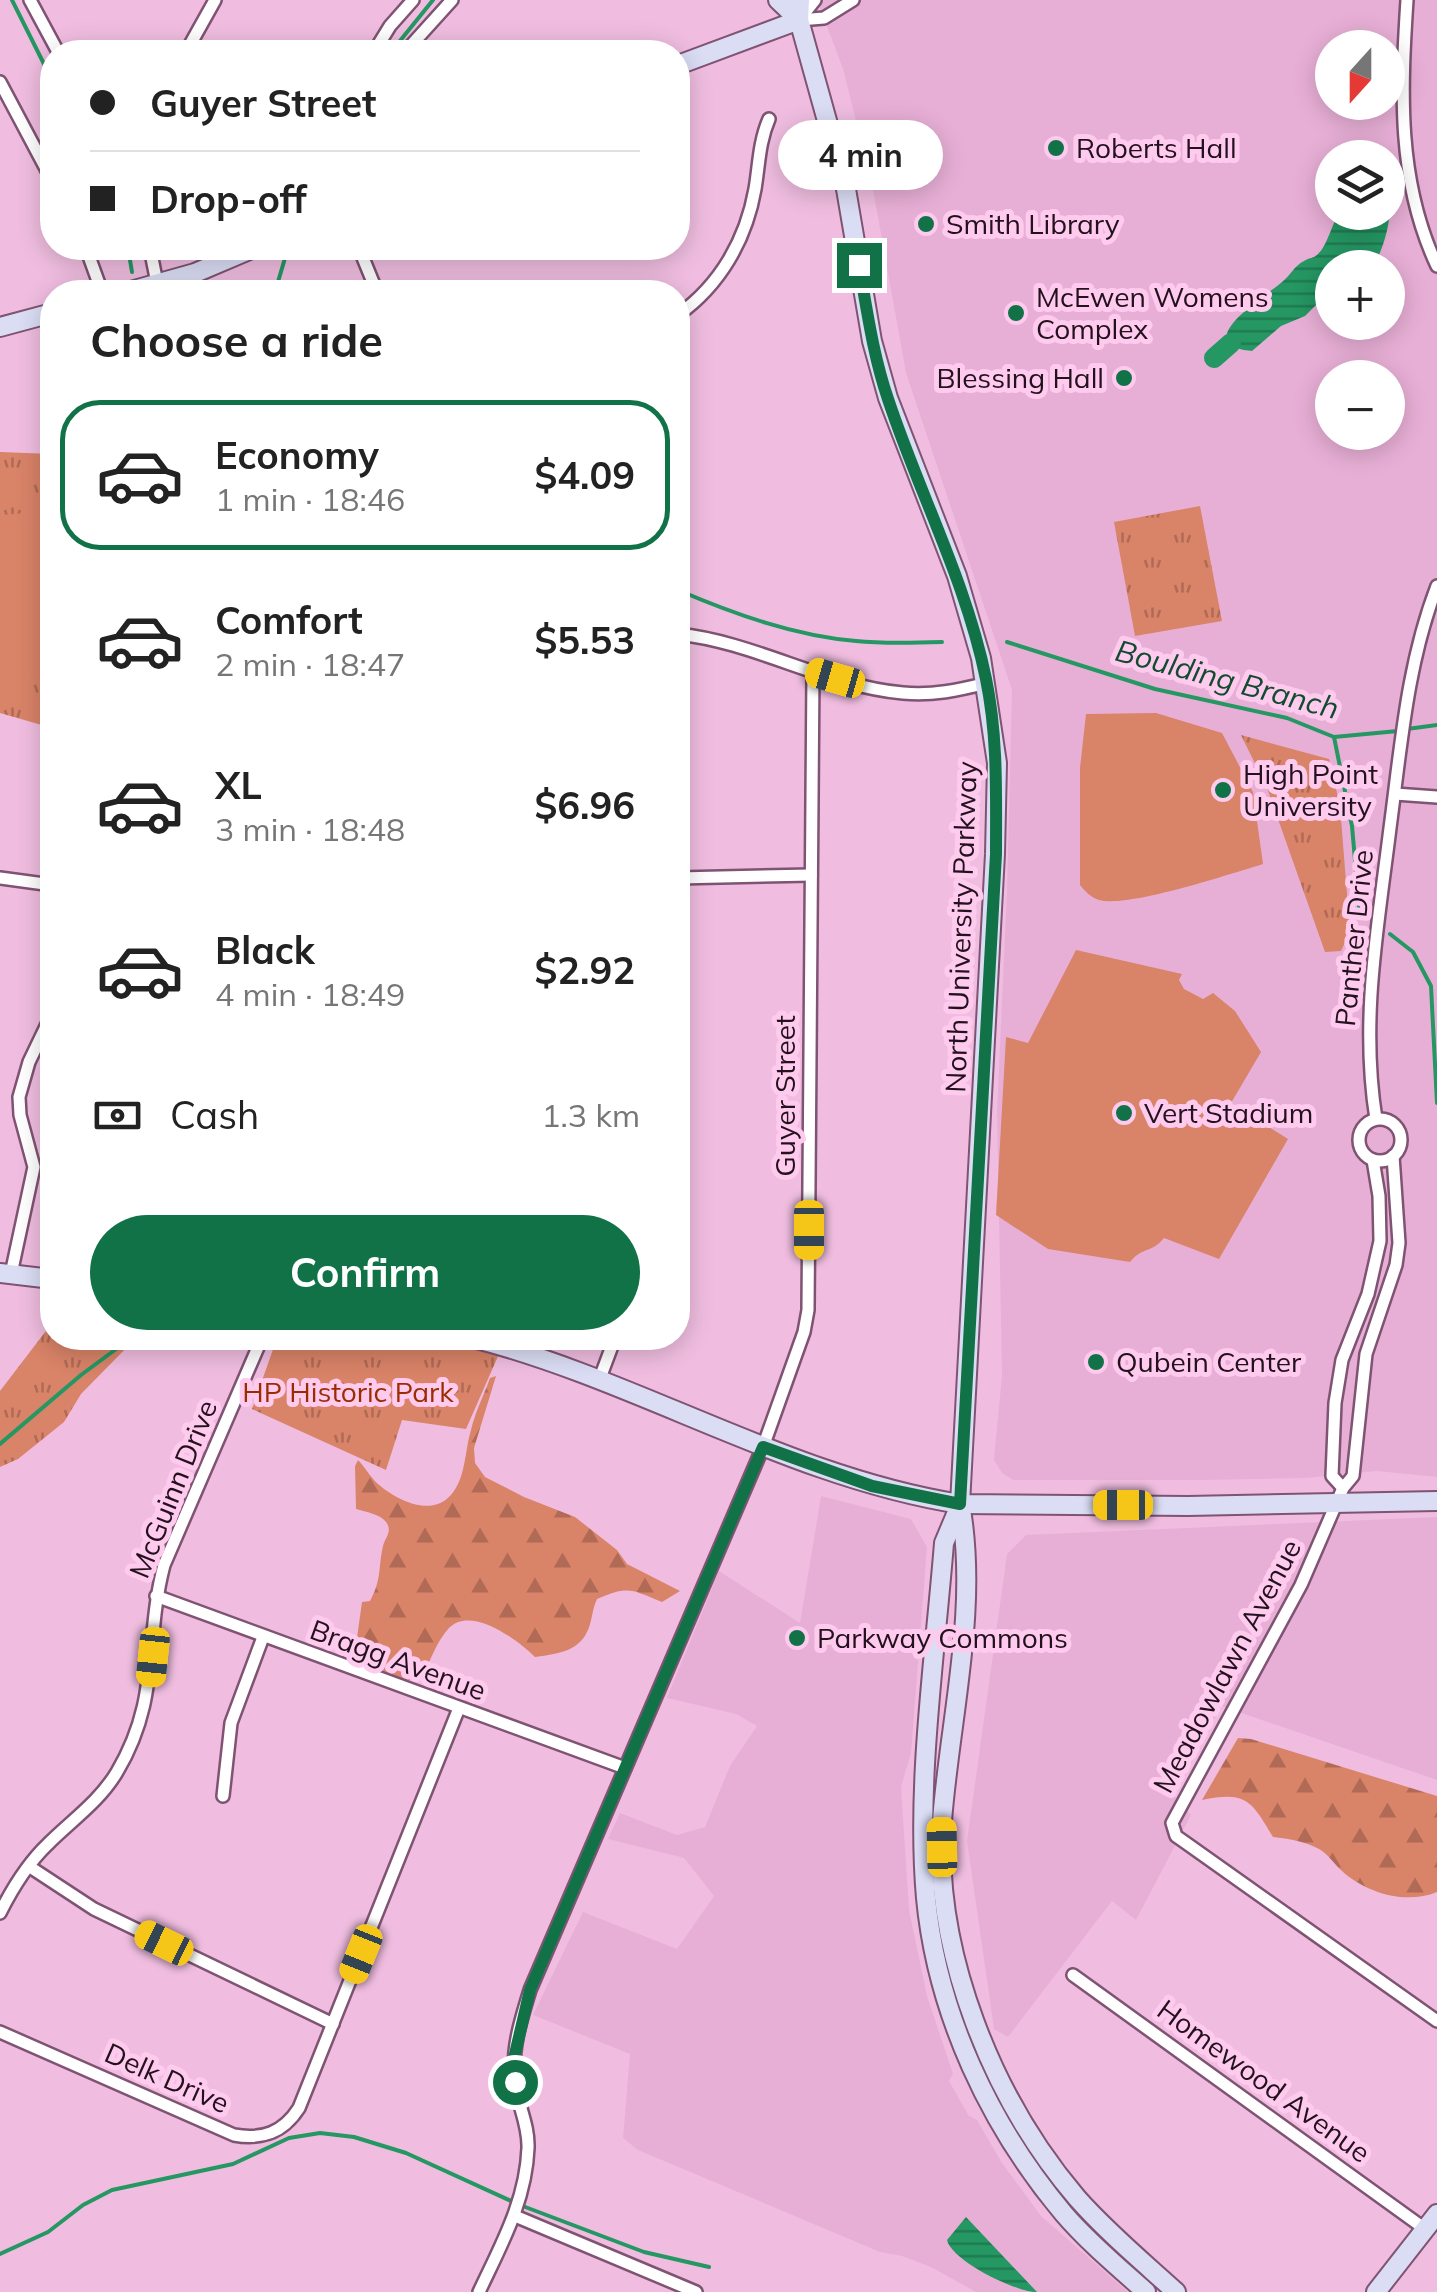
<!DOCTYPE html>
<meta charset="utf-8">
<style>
:root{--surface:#fff;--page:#f2f2f2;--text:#222;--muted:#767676;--line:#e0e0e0;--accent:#117248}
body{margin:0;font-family:Mulish,sans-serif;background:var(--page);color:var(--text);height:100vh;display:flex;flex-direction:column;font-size:38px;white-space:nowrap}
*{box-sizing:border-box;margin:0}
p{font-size:32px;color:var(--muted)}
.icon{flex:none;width:55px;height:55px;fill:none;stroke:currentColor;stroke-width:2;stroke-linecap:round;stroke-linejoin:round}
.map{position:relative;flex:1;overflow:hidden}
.sheet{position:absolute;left:40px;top:280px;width:650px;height:1070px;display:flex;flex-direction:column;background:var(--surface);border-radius:40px;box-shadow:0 5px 25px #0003}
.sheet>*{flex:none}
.guide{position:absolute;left:40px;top:40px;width:650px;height:220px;border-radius:40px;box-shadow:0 5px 25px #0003;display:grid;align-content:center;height:220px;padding:0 50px;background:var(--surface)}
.needle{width:65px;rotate:201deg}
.buttons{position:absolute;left:1315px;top:30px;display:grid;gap:20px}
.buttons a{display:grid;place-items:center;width:90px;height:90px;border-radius:50%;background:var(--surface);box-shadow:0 5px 25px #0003;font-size:50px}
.end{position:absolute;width:45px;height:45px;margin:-22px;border:12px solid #117248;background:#fff;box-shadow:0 0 0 5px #fff}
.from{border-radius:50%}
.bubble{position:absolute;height:70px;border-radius:35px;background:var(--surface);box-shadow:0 5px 25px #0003;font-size:32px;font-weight:700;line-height:70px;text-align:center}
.car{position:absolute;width:30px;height:60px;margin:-30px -15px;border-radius:12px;box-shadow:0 0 8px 2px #0007;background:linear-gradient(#f5c518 24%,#345 0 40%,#f5c518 0 76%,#345 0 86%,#f5c518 0)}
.guide b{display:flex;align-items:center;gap:35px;height:95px;font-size:38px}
.guide b+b{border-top:2px solid var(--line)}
.guide i{width:25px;height:25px;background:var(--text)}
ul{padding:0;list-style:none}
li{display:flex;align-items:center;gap:30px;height:150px;margin:0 20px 15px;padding:0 30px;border:5px solid transparent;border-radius:40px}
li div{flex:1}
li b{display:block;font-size:38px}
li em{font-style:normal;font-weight:700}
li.on{border-color:var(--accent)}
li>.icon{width:90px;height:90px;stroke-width:1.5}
h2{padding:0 50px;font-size:45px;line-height:120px}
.pay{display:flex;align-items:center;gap:25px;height:110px;padding:0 50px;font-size:38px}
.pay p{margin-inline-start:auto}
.primary-button{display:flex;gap:20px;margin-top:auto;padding:20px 50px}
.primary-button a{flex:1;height:115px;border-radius:60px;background:var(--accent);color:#fff;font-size:40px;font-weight:700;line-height:115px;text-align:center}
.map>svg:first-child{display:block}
.built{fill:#e8afd6;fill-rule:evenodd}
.forest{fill:url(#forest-firs)}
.park{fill:url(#park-tufts)}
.pitch{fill:#d98368}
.water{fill:url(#water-rules)}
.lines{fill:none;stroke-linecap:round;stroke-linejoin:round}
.stream{stroke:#259763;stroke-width:4}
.river{stroke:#259763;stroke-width:20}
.street-casing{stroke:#7f5372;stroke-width:16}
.secondary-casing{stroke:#7f5372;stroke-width:22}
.street{stroke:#fff;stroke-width:11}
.secondary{stroke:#dbddf5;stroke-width:18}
.route{stroke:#117248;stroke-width:12}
.poi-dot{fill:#117248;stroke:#fecaed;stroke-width:4}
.labels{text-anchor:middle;stroke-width:10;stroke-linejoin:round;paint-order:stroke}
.poi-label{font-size:28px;fill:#23111e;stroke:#fecaed;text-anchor:start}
.street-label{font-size:28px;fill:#23111e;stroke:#fecaed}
.park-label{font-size:28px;fill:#9a2d00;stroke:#fecaed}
.water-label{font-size:30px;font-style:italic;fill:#114b30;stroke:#fecaed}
</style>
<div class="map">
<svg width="1437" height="2292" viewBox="0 0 1437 2292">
<defs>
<pattern id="forest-firs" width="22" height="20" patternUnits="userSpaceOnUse" patternTransform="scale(2.5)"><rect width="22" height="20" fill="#d98368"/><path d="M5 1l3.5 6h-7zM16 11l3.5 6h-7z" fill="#b06a55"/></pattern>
<pattern id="park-tufts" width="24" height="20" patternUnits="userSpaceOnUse" patternTransform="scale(2.5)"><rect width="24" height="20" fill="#d98368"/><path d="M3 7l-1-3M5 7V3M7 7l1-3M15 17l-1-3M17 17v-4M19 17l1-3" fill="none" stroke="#b06a55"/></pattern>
<pattern id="water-rules" width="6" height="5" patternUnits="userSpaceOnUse" patternTransform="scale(2.5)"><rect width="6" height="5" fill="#259763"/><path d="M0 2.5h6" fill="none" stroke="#207a51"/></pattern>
</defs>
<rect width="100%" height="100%" fill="#f0bde0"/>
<!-- built -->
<g class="built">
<path d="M 817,0 L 1437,0 L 1437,1477 L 1377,1471 L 1306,1478 L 1202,1480 L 1013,1480 L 1002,1473 L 994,1460 L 1002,1375 L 997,1112 L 1007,891 L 1012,690 L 906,373 L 872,184 L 843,69 ZM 1332,48 L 1388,48 L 1388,102 L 1332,102 ZM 1332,158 L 1388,158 L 1388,212 L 1332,212 ZM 1332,268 L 1388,268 L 1388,322 L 1332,322 ZM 1332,378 L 1388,378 L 1388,432 L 1332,432 Z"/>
<path d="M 821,1496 L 911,1519 L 927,1547 L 911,1753 L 901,1787 L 909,1910 L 927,1996 L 953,2074 L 949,2081 L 969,2116 L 977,2120 L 1002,2163 L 1041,2216 L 1128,2292 L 976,2292 L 931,2267 L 902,2256 L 880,2252 L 638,2150 L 623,2138 L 630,2054 L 533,2015 L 583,1912 L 677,1949 L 714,1896 L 684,1858 L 608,1839 L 620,1813 L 677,1835 L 705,1827 L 730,1766 L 757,1726 L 736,1714 L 667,1698 L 719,1571 L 800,1623 Z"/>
<path d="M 1437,1517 L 1437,1780 L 1221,1706 L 1174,1796 L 1191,1815 L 1136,1920 L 1112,1901 L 1008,2037 L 994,2029 L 967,1841 L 1007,1554 L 1026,1535 Z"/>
</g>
<!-- forest -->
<g class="forest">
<path d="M 496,1376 L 474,1448 L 475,1463 L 485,1477 L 524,1497 L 575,1517 L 617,1550 L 627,1564 L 680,1591 L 662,1602 C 632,1590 629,1585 597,1599 C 592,1609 592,1623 587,1632 C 577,1653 554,1654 535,1657 C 518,1640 471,1605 449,1628 C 437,1641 429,1662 423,1678 C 403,1685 361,1672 355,1652 L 362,1602 L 370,1601 C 382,1579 378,1568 383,1546 C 385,1538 393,1531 386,1522 C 380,1514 366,1512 356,1509 L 355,1466 L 358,1460 C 365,1467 370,1477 378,1484 C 399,1502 435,1519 454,1491 C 466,1474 465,1449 471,1430 C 475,1412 484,1395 490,1378 Z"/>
<path d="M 1238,1738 L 1251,1739 L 1437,1796 L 1437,1892 C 1406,1905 1366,1893 1342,1871 C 1334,1864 1328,1854 1319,1849 C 1304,1841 1289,1839 1273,1837 C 1251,1800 1246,1791 1202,1800 Z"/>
</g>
<!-- park -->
<g class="park">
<path d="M 0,452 L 52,454 L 52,728 L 0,713 Z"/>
<path d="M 1200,506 L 1222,621 L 1135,636 L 1114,522 Z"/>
<path d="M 1241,735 L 1329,759 L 1340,806 L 1350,932 L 1341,951 L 1325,952 L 1267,788 Z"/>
<path d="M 52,1323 L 52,1338 L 136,1338 L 81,1394 L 64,1422 L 18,1459 L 0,1467 L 0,1391 Z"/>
<path d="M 277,1338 L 415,1338 L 499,1354 L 466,1429 L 402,1420 L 386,1470 L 252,1409 Z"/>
</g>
<!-- pitch -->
<g class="pitch">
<path d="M 52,511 L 52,673 L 0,677 L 0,515 Z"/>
<path d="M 1156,713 L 1222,733 L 1253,792 L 1263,864 C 1230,874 1128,908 1099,900 C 1090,897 1085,891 1080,885 L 1080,768 L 1086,714 Z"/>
<path d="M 1076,950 L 1182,974 L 1179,980 L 1184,989 L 1203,999 L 1213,993 L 1235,1011 L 1261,1052 L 1231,1103 L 1288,1139 L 1219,1259 L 1164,1238 C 1152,1253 1142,1247 1130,1262 L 1048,1249 L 996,1215 L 1006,1037 L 1028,1043 Z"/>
</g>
<!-- water -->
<g class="water">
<path d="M 1388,193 C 1394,215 1384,248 1373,267 L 1332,268 L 1332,289 L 1305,316 L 1281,326 L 1252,351 C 1185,345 1269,294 1282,282 C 1290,276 1295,265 1304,261 C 1310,257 1313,259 1318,254 C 1327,246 1332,224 1339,213 L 1388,212 Z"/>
<path d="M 966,2217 L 1037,2292 C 1015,2292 952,2261 947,2240 Z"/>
</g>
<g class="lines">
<!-- stream -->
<g class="stream">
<path d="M 12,0 L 52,80"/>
<path d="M 391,52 L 433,0"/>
<path d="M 128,248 L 132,272"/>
<path d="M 275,292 L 288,248"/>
<path d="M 678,590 C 734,614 795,636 856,641 C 884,644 913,643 942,642"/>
<path d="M 1007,642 L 1155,689 L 1287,718 L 1334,737 L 1398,731"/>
<path d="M 1407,729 L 1437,725"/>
<path d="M 1334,737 L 1352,826 L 1360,917"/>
<path d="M 1390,934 L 1413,952 L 1431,986 L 1437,1103"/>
<path d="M 0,1444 L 81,1375 L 131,1338"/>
<path d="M 0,2254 L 48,2232 L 83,2205 L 112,2190 L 233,2164 L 289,2138 L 320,2133 L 354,2137 L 406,2153 L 520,2205 L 644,2252 L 709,2267"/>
</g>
<!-- river -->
<path class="river" d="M 1214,358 L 1231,343"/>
<defs>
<g id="street">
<path d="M 30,0 L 58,52"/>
<path d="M 1407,0 C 1401,92 1397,181 1437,266"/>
<path d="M 799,20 L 824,18 L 853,0"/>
<path d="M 799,20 L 815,0"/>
<path d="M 186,52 L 215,0"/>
<path d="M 374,52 L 390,26 L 413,0"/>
<path d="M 405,52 L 452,0"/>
<path d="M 0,82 L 52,180"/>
<path d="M 86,248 L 102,292"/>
<path d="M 150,248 L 157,283"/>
<path d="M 359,248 L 377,292"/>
<path d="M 678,315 C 720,285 746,240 755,189 C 759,165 759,142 769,119"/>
<path d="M 678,634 C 755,642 825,686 903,693 C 932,696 959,690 987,683"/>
<path d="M 1395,794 L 1437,797"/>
<path d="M 0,878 L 52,885"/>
<path d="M 678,878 L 811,875"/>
<path d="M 1376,1119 C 1360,1019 1378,927 1390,828 C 1401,746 1407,664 1437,586"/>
<circle cx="1380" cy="1140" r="21"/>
<path d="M 1393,1156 L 1399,1243 L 1396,1265 L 1366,1354 L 1353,1476 L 1343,1488 L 1301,1585 L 1172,1823 L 1176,1836 L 1186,1843 L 1437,2021"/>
<path d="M 11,1274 L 34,1167 L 20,1115 L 19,1097 L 29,1062 L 52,1014"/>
<path d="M 600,1378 L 615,1338"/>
<path d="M 1343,1488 L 1332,1476 L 1335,1403 L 1342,1360 L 1368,1294 L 1380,1241 L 1379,1196 L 1373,1160"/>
<path d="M 156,1596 L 625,1768"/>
<path d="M 223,1796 L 231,1723 L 263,1637"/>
<path d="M 30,1867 L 94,1909 L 333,2024"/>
<path d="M 0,1913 C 12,1889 28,1863 48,1844 C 72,1820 99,1802 117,1772 C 161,1698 144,1641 164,1565 L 262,1338"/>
<path d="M 1073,1975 L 1425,2229"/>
<path d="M 0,2032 L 234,2135 C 262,2140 283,2133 299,2108 L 459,1708"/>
<path d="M 515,2216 L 696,2292"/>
<path d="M 479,2292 C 501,2245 526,2201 528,2148 C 529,2124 517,2104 515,2081 C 511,2050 521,2019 530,1990 L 763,1447 L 804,1332 L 808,1310 L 813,671"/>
</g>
<g id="secondary">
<path d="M 778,0 L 799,20"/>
<path d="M 800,0 L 799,20 L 846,189 L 872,341 L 888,398 L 957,576 L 981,658 L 997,763 L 995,854 L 960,1504 C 979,1608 950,1717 942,1821 C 933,1952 993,2100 1077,2198 C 1107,2232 1143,2262 1176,2292"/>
<path d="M 678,65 L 799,20"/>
<path d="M 127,292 L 195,273 L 254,248"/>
<path d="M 0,327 L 52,313"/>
<path d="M 0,1273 L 52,1279"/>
<path d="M 473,1338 C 640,1381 789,1477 960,1504 L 1188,1506 L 1437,1501"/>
<path d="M 960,1505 L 944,1543 C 935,1657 916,1784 926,1898 C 937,2014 990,2126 1064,2214 C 1088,2242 1118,2267 1146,2292"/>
<path d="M 1376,2292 L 1437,2214"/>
</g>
</defs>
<!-- street casing -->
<use href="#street" class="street-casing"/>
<!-- secondary casing -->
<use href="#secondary" class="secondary-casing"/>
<!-- street -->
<use href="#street" class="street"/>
<!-- secondary -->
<use href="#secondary" class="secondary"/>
</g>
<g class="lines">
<!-- route -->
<path class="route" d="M 515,2082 L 515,2054 L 530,1990 L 763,1447 L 872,1486 L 960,1504 L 996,854 C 996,795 998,737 986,679 C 966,581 919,493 888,399 C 873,355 867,310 859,265"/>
</g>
<!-- markers -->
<g class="poi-dot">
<circle cx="1056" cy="148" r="10"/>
<circle cx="926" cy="224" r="10"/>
<circle cx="1016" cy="313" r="10"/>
<circle cx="1124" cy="378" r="10"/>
<circle cx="1223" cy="790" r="10"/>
<circle cx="1124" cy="1113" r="10"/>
<circle cx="1096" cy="1362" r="10"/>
<circle cx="797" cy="1638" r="10"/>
</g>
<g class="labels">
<!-- poi labels -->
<g class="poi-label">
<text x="1076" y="158">Roberts Hall</text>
<text x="946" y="234">Smith Library</text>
<text x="1036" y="307">McEwen Womens<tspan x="1036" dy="32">Complex</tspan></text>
<text x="1104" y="388" text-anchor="end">Blessing Hall</text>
<text x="1243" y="784">High Point<tspan x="1243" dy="32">University</tspan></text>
<text x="1144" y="1123">Vert Stadium</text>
<text x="1116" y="1372">Qubein Center</text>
<text x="817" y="1648">Parkway Commons</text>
</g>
<!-- street labels -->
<g class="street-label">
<text transform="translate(961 927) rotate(-88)" y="10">North University Parkway</text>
<text transform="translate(1354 938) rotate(-84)" y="10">Panther Drive</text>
<text transform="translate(785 1096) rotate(-90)" y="10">Guyer Street</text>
<text transform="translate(173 1489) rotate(-68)" y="10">McGuinn Drive</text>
<text transform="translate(398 1660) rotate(20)" y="10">Bragg Avenue</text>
<text transform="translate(1227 1666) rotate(-62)" y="10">Meadowlawn Avenue</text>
<text transform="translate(167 2078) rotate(24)" y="10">Delk Drive</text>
<text transform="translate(1264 2081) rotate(36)" y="10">Homewood Avenue</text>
</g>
<!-- park labels -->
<g class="park-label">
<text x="348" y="1402">HP Historic Park</text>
</g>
<!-- water labels -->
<g class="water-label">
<text transform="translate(1227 680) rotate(15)" y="10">Boulding Branch</text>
</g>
</g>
</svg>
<div class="buttons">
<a><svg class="needle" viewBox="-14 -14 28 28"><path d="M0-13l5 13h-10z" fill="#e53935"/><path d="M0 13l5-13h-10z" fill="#767676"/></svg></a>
<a><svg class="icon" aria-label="layers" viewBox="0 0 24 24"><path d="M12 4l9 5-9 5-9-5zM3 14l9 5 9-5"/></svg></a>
<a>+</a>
<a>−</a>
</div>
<i class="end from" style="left:515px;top:2082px"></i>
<i class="end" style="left:859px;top:265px"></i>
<div class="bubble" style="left:778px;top:120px;width:165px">4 min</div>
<i class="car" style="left:835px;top:678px;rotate:286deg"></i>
<i class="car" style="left:809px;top:1230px;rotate:180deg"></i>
<i class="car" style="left:1123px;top:1505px;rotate:270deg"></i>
<i class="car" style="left:153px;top:1657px;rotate:186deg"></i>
<i class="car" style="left:942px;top:1847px;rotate:359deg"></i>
<i class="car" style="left:164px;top:1943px;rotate:296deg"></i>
<i class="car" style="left:361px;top:1954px;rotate:202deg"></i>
<div class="guide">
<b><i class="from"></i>Guyer Street</b>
<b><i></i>Drop-off</b>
</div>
<section class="sheet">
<h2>Choose a ride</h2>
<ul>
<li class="on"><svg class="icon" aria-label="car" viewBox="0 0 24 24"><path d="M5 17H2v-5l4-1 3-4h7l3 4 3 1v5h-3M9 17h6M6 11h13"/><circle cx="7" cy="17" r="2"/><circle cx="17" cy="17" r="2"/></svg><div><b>Economy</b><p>1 min · 18:46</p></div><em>$4.09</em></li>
<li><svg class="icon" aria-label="car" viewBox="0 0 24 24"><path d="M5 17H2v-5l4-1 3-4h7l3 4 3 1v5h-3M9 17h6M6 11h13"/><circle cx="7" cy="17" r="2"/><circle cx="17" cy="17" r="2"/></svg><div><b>Comfort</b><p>2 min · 18:47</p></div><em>$5.53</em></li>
<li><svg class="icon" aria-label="car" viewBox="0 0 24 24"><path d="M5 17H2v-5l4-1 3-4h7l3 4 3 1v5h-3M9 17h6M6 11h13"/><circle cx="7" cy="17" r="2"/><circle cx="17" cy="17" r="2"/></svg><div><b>XL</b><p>3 min · 18:48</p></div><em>$6.96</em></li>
<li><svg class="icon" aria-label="car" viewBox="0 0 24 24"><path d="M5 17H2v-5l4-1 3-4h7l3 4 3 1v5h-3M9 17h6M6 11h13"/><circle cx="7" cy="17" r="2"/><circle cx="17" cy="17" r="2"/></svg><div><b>Black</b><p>4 min · 18:49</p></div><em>$2.92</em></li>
</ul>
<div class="pay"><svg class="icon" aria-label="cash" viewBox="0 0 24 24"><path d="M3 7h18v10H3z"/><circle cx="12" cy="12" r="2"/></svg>Cash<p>1.3 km</p></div>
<div class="primary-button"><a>Confirm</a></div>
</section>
</div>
